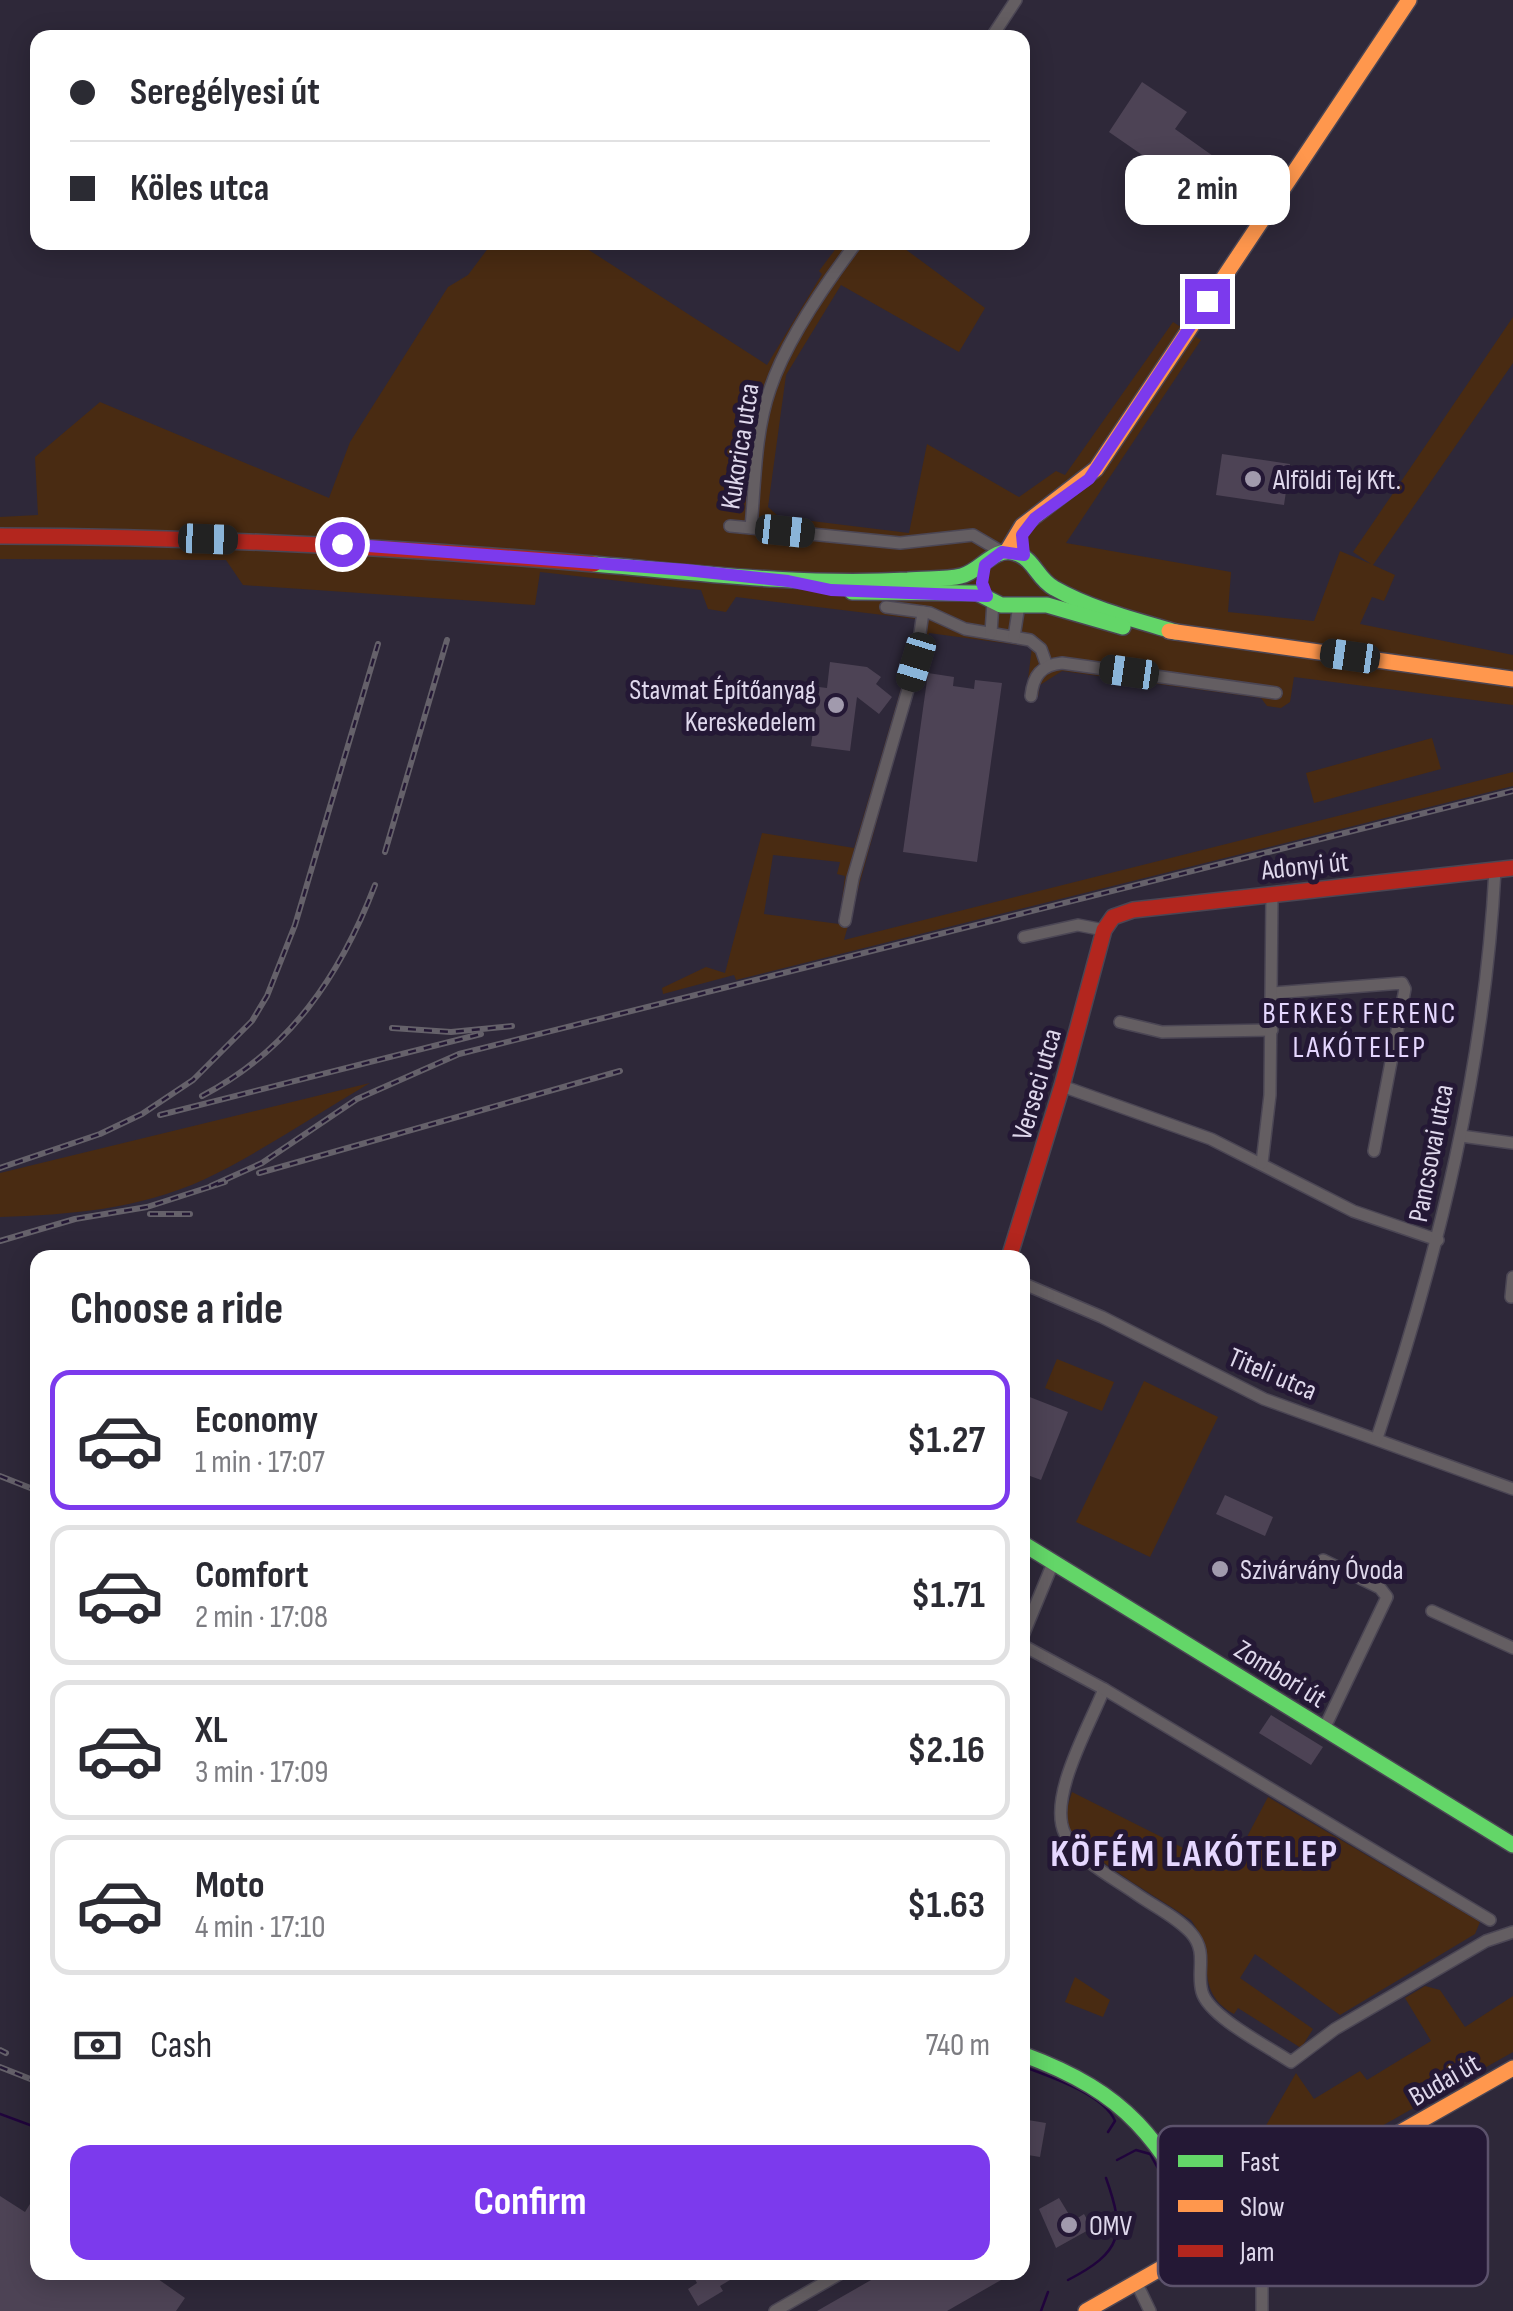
<!DOCTYPE html>
<meta charset="utf-8">
<style>
:root{--surface:#fff;--page:#f2f2f3;--text:#2b2b33;--muted:#7c7c81;--line:#e1e1e2;--accent:#7c3aed}
body{margin:0;font-family:"Sofia Sans Condensed",sans-serif;background:var(--page);color:var(--text);height:100vh;display:flex;flex-direction:column;font-size:38px;white-space:nowrap}
*{box-sizing:border-box;margin:0}
p{font-size:32px;color:var(--muted)}
.icon{flex:none;width:55px;height:55px;fill:none;stroke:currentColor;stroke-width:2;stroke-linecap:round;stroke-linejoin:round}
.map{position:relative;flex:1;overflow:hidden}
.drawer{position:absolute;left:30px;top:1250px;width:1000px;height:1030px;display:flex;flex-direction:column;background:var(--surface);border-radius:20px;box-shadow:0 5px 25px #0003}
.drawer>*{flex:none}
.top-card{position:absolute;left:30px;top:30px;width:1000px;height:220px;border-radius:20px;box-shadow:0 5px 25px #0003;display:grid;align-content:center;height:220px;padding:0 40px;background:var(--surface)}
.end{position:absolute;width:45px;height:45px;margin:-22px;border:12px solid #7c3aed;background:#fff;box-shadow:0 0 0 5px #fff}
.from{border-radius:50%}
.bubble{position:absolute;height:70px;border-radius:20px;background:var(--surface);box-shadow:0 5px 25px #0003;font-size:32px;font-weight:700;line-height:70px;text-align:center}
.car{position:absolute;width:30px;height:60px;margin:-30px -15px;border-radius:12px;box-shadow:0 0 8px 2px #0007;background:linear-gradient(#222 24%,#8ab4d8 0 40%,#222 0 76%,#8ab4d8 0 86%,#222 0)}
.top-card b{display:flex;align-items:center;gap:35px;height:95px;font-size:38px}
.top-card b+b{border-top:2px solid var(--line)}
.top-card i{width:25px;height:25px;background:var(--text)}
ul{padding:0;list-style:none}
li{display:flex;align-items:center;gap:30px;height:140px;margin:0 20px 15px;padding:0 20px;border:5px solid var(--line);border-radius:20px}
li div{flex:1}
li b{display:block;font-size:38px}
li em{font-style:normal;font-weight:700}
li.active{border-color:var(--accent)}
li>.icon{width:90px;height:90px;stroke-width:1.5}
h2{padding:0 40px;font-size:45px;line-height:120px}
.pay{display:flex;align-items:center;gap:25px;height:110px;padding:0 40px;font-size:38px}
.pay p{margin-inline-start:auto}
.action{display:flex;gap:20px;margin-top:auto;padding:20px 40px}
.action a{flex:1;height:115px;border-radius:20px;background:var(--accent);color:#fff;font-size:40px;font-weight:700;line-height:115px;text-align:center}
.map>svg:first-child{display:block}
.green{fill:#492b12;fill-rule:evenodd}
.lines{fill:none;stroke-linecap:round;stroke-linejoin:round}
.stream{stroke:#20043c;stroke-width:2.5}
.building{fill:#4d4355}
.street-casing{stroke:#4b4654;stroke-width:14}
.fast-casing{stroke:#4b4654;stroke-width:18}
.slow-casing{stroke:#4b4654;stroke-width:18}
.jam-casing{stroke:#4b4654;stroke-width:18}
.street{stroke:#645e62;stroke-width:11}
.fast{stroke:#63d668;stroke-width:15}
.slow{stroke:#ff974d;stroke-width:15}
.jam{stroke:#b3261e;stroke-width:15}
.rail-casing{stroke:#65616a;stroke-width:6}
.rail{stroke:#241835;stroke-width:2.5;stroke-dasharray:8;stroke-linecap:butt}
.route{stroke:#7c3aed;stroke-width:12}
.poi-dot{fill:#a19aad;stroke:#241835;stroke-width:4}
.labels{text-anchor:middle;stroke-width:10;stroke-linejoin:round;paint-order:stroke}
.street-label{font-size:28px;fill:#dfd8ec;stroke:#241835}
.poi-label{font-size:28px;fill:#dfd8ec;stroke:#241835;text-anchor:start}
.neighbourhood-label{font-size:30px;letter-spacing:2.5px;fill:#e5d7ff;stroke:#241835}
.district-label{font-size:38px;font-weight:bold;letter-spacing:2.5px;fill:#e5d7ff;stroke:#241835}
.key{fill:#241835;stroke:#5c526c;stroke-width:2.5}
.key-label{font-size:28px;fill:#dfd8ec}
</style>
<div class="map">
<svg width="1513" height="2311" viewBox="0 0 1513 2311">
<rect width="100%" height="100%" fill="#2e2839"/>
<!-- green -->
<g class="green">
<path d="M 492,243 L 578,243 L 767,365 L 822,274 L 819,271 L 840,243 L 897,243 L 985,308 L 959,352 L 841,285 L 786,375 L 768,507 L 779,517 L 909,533 L 927,444 L 1019,497 L 1056,471 L 1065,475 L 1173,322 L 1201,340 L 1066,543 L 1231,572 L 1228,612 L 1314,621 L 1340,551 L 1371,564 L 1353,552 L 1513,317 L 1513,363 L 1373,565 L 1395,575 L 1384,601 L 1372,597 L 1360,624 L 1513,655 L 1513,705 L 1294,677 L 1290,702 L 1281,708 L 1267,706 L 1261,698 L 1062,671 L 1040,685 L 1038,697 L 1026,695 L 1032,647 L 929,633 L 844,940 L 1513,772 L 1513,786 L 736,980 L 734,975 L 663,994 L 662,988 L 706,967 L 725,973 L 762,833 L 854,848 L 908,665 L 916,619 L 736,597 L 726,612 L 708,609 L 701,590 L 540,572 L 535,605 L 243,585 L 226,560 L 0,559 L 0,517 L 38,515 L 35,457 L 100,402 L 329,498 L 350,442 L 448,287 L 468,275 ZM 773,855 L 840,862 L 837,874 L 845,876 L 839,924 L 764,914 Z"/>
<path d="M 1432,738 L 1441,769 L 1314,803 L 1306,773 Z"/>
<path d="M 370,1083 C 315,1115 260,1153 203,1180 C 139,1209 69,1215 0,1217 L 0,1173 Z"/>
<path d="M 1057,1359 L 1114,1382 L 1102,1411 L 1045,1388 Z"/>
<path d="M 1144,1381 L 1218,1417 L 1150,1557 L 1076,1522 Z"/>
<path d="M 1072,1792 L 1229,1871 L 1268,1797 L 1480,1922 L 1475,1934 L 1340,2015 L 1255,1954 L 1240,1978 L 1313,2029 L 1301,2048 L 1238,2008 L 1234,2014 C 1191,1990 1219,1958 1191,1920 C 1164,1901 1084,1856 1070,1831 C 1063,1818 1068,1805 1072,1792 Z"/>
<path d="M 1075,1977 L 1110,2000 L 1103,2017 L 1065,2002 Z"/>
<path d="M 1425,1986 L 1440,1990 L 1465,2027 L 1513,1996 L 1513,2052 L 1233,2210 L 1227,2200 L 1212,2208 L 1206,2196 L 1237,2176 L 1296,2073 L 1314,2099 L 1360,2071 L 1367,2080 L 1431,2041 L 1405,1998 Z"/>
</g>
<g class="lines">
<!-- stream -->
<g class="stream">
<path d="M 1022,2066 C 1048,2076 1104,2094 1115,2121 L 1108,2132"/>
<path d="M 0,2114 L 38,2128"/>
<path d="M 1117,2160 L 1136,2150 L 1150,2154 L 1182,2211"/>
<path d="M 1068,2280 C 1122,2252 1126,2234 1106,2178"/>
<path d="M 1041,2311 L 1048,2292"/>
</g>
</g>
<!-- building -->
<g class="building">
<path d="M 1142,82 L 1187,112 L 1175,129 L 1237,173 L 1236,187 L 1222,204 L 1217,207 L 1208,189 L 1203,197 L 1109,132 Z"/>
<path d="M 1222,454 L 1290,464 L 1284,505 L 1216,495 Z"/>
<path d="M 830,662 L 867,667 L 881,677 L 876,684 L 892,697 L 879,714 L 857,697 L 850,751 L 811,746 L 819,687 L 827,688 Z"/>
<path d="M 928,673 L 954,677 L 953,686 L 974,689 L 975,680 L 1002,683 L 977,862 L 903,852 Z"/>
<path d="M 1022,1394 L 1068,1412 L 1041,1480 L 1022,1473 Z"/>
<path d="M 1225,1495 L 1273,1517 L 1265,1536 L 1216,1514 Z"/>
<path d="M 1271,1715 L 1323,1747 L 1311,1765 L 1259,1733 Z"/>
<path d="M 1022,2119 L 1046,2123 L 1040,2157 L 1022,2154 Z"/>
<path d="M 38,2191 L 38,2272 L 148,2272 L 185,2298 L 176,2311 L 0,2311 L 0,2196 L 25,2212 Z"/>
<path d="M 1059,2198 L 1073,2221 L 1084,2214 L 1092,2228 L 1056,2248 L 1039,2209 Z"/>
<path d="M 691,2272 L 732,2272 L 735,2277 L 720,2286 L 723,2291 L 698,2306 L 688,2289 L 697,2283 Z"/>
<path d="M 885,2272 L 1015,2272 L 947,2311 L 817,2311 Z"/>
</g>
<g class="lines">
<defs>
<g id="street">
<path d="M 991,38 L 1016,0"/>
<path d="M 857,242 C 826,283 786,341 770,389 C 755,432 755,483 751,528 L 900,543 L 973,535 L 1002,552"/>
<path d="M 730,526 L 751,528"/>
<path d="M 886,607 L 930,613 L 965,629 L 1030,640 L 1041,649 L 1047,666"/>
<path d="M 991,633 L 993,602"/>
<path d="M 1014,637 L 1019,605"/>
<path d="M 1031,696 C 1033,676 1041,665 1062,663 L 1276,693"/>
<path d="M 845,921 L 853,878 L 916,662 L 923,612"/>
<path d="M 1024,937 L 1078,925 L 1104,930"/>
<path d="M 1273,993 L 1402,983 L 1405,989 L 1374,1151"/>
<path d="M 1120,1022 L 1162,1032 L 1272,1030"/>
<path d="M 1062,1086 L 1211,1139 L 1353,1211 L 1438,1240"/>
<path d="M 1461,1136 L 1513,1143"/>
<path d="M 1262,1163 L 1270,1095 L 1272,894"/>
<path d="M 1022,1283 L 1102,1317 L 1264,1399 L 1513,1489"/>
<path d="M 1511,1297 L 1513,1277"/>
<path d="M 1377,1438 C 1439,1253 1485,1065 1495,870"/>
<path d="M 1323,1560 L 1380,1588 L 1387,1597 L 1324,1729"/>
<path d="M 1432,1611 L 1513,1648"/>
<path d="M 1022,1638 L 1053,1563"/>
<path d="M 1022,1645 L 1104,1689 C 1090,1725 1047,1798 1065,1834 C 1078,1860 1112,1877 1135,1893 C 1153,1906 1177,1917 1191,1933 C 1208,1952 1196,1971 1202,1992 C 1209,2017 1269,2047 1291,2062 L 1335,2029 L 1486,1941 L 1513,1932"/>
<path d="M 1104,1689 L 1490,1920"/>
<path d="M 1241,2222 L 1262,2272 L 1262,2311"/>
<path d="M 1136,2282 L 1150,2311"/>
<path d="M 775,2311 L 843,2272"/>
</g>
<g id="fast">
<path d="M 594,564 C 698,573 803,586 908,580 C 925,578 945,580 961,576 C 980,572 994,546 1015,553 C 1034,558 1037,579 1054,588 C 1091,609 1135,620 1176,632"/>
<path d="M 852,592 L 977,593 L 1001,605 L 1047,605 L 1123,627"/>
<path d="M 1022,1543 L 1513,1845"/>
<path d="M 1022,2054 C 1133,2095 1157,2139 1214,2238"/>
</g>
<g id="slow">
<path d="M 1007,551 L 1022,526 L 1096,469 L 1409,0"/>
<path d="M 1169,631 L 1513,679"/>
<path d="M 1086,2311 L 1513,2068"/>
</g>
<g id="jam">
<path d="M 0,536 C 199,537 396,547 594,564"/>
<path d="M 1009,1258 L 1062,1086 L 1104,930 L 1113,917 L 1133,910 L 1513,868"/>
</g>
</defs>
<!-- street casing -->
<use href="#street" class="street-casing"/>
<!-- fast casing -->
<use href="#fast" class="fast-casing"/>
<!-- slow casing -->
<use href="#slow" class="slow-casing"/>
<!-- jam casing -->
<use href="#jam" class="jam-casing"/>
<!-- street -->
<use href="#street" class="street"/>
<!-- fast -->
<use href="#fast" class="fast"/>
<!-- slow -->
<use href="#slow" class="slow"/>
<!-- jam -->
<use href="#jam" class="jam"/>
<defs>
<g id="rail">
<path d="M 385,852 L 447,640"/>
<path d="M 392,1028 L 451,1032 L 512,1026"/>
<path d="M 202,1096 C 290,1050 340,976 375,885"/>
<path d="M 160,1115 L 481,1034"/>
<path d="M 0,1168 L 100,1134 L 142,1114 L 193,1080 L 252,1021 L 267,996 L 295,925 L 378,644"/>
<path d="M 259,1173 L 620,1071"/>
<path d="M 211,1186 L 262,1163 L 357,1099 L 459,1054 L 1513,791"/>
<path d="M 150,1214 L 190,1214"/>
<path d="M 0,1241 L 75,1219 L 147,1207 L 225,1182"/>
<path d="M 0,1476 L 38,1491"/>
<path d="M 0,2050 L 6,2053"/>
<path d="M 0,2067 L 38,2082"/>
</g>
</defs>
<!-- rail casing -->
<use href="#rail" class="rail-casing"/>
<!-- rail -->
<use href="#rail" class="rail"/>
</g>
<g class="lines">
<!-- route -->
<path class="route" d="M 342,544 L 686,570 L 788,581 L 831,590 L 987,596 L 982,583 L 985,565 L 1002,552 L 1024,555 L 1022,535 L 1035,518 L 1089,479 L 1207,301"/>
</g>
<!-- markers -->
<g class="poi-dot">
<circle cx="1253" cy="479" r="10"/>
<circle cx="836" cy="705" r="10"/>
<circle cx="1220" cy="1569" r="10"/>
<circle cx="1069" cy="2225" r="10"/>
</g>
<g class="labels">
<!-- street labels -->
<g class="street-label">
<text transform="translate(739 446) rotate(-81)" y="10">Kukorica utca</text>
<text transform="translate(1305 865) rotate(-6)" y="10">Adonyi út</text>
<text transform="translate(1036 1084) rotate(-74)" y="10">Verseci utca</text>
<text transform="translate(1430 1153) rotate(-79)" y="10">Pancsovai utca</text>
<text transform="translate(1273 1373) rotate(23)" y="10">Titeli utca</text>
<text transform="translate(1281 1673) rotate(32)" y="10">Zombori út</text>
<text transform="translate(1444 2079) rotate(-30)" y="10">Budai út</text>
</g>
<!-- poi labels -->
<g class="poi-label">
<text x="1273" y="489">Alföldi Tej Kft.</text>
<text x="816" y="699" text-anchor="end">Stavmat Építőanyag<tspan x="816" dy="32">Kereskedelem</tspan></text>
<text x="1240" y="1579">Szivárvány Óvoda</text>
<text x="1089" y="2235">OMV</text>
</g>
<!-- neighbourhood labels -->
<g class="neighbourhood-label">
<text x="1360" y="1023">BERKES FERENC<tspan x="1360" dy="34">LAKÓTELEP</tspan></text>
</g>
<!-- district labels -->
<g class="district-label">
<text x="1195" y="1866">KÖFÉM LAKÓTELEP</text>
</g>
</g>
<!-- legend -->
<rect x="1158" y="2126" width="330" height="160" rx="15" class="key"/>
<rect x="1178" y="2155" width="45" height="12" fill="#63d668"/>
<rect x="1178" y="2200" width="45" height="12" fill="#ff974d"/>
<rect x="1178" y="2245" width="45" height="12" fill="#b3261e"/>
<g class="key-label">
<text x="1240" y="2171">Fast</text>
<text x="1240" y="2216">Slow</text>
<text x="1240" y="2261">Jam</text>
</g>
</svg>
<i class="end from" style="left:342px;top:544px"></i>
<i class="end" style="left:1207px;top:301px"></i>
<div class="bubble" style="left:1125px;top:155px;width:165px">2 min</div>
<i class="car" style="left:785px;top:531px;rotate:96deg"></i>
<i class="car" style="left:208px;top:539px;rotate:92deg"></i>
<i class="car" style="left:1350px;top:656px;rotate:278deg"></i>
<i class="car" style="left:916px;top:662px;rotate:197deg"></i>
<i class="car" style="left:1129px;top:672px;rotate:278deg"></i>
<div class="top-card">
<b><i class="from"></i>Seregélyesi út</b>
<b><i></i>Köles utca</b>
</div>
<section class="drawer">
<h2>Choose a ride</h2>
<ul>
<li class="active"><svg class="icon" aria-label="car" viewBox="0 0 24 24"><path d="M5 17H2v-5l4-1 3-4h7l3 4 3 1v5h-3M9 17h6M6 11h13"/><circle cx="7" cy="17" r="2"/><circle cx="17" cy="17" r="2"/></svg><div><b>Economy</b><p>1 min · 17:07</p></div><em>$1.27</em></li>
<li><svg class="icon" aria-label="car" viewBox="0 0 24 24"><path d="M5 17H2v-5l4-1 3-4h7l3 4 3 1v5h-3M9 17h6M6 11h13"/><circle cx="7" cy="17" r="2"/><circle cx="17" cy="17" r="2"/></svg><div><b>Comfort</b><p>2 min · 17:08</p></div><em>$1.71</em></li>
<li><svg class="icon" aria-label="car" viewBox="0 0 24 24"><path d="M5 17H2v-5l4-1 3-4h7l3 4 3 1v5h-3M9 17h6M6 11h13"/><circle cx="7" cy="17" r="2"/><circle cx="17" cy="17" r="2"/></svg><div><b>XL</b><p>3 min · 17:09</p></div><em>$2.16</em></li>
<li><svg class="icon" aria-label="car" viewBox="0 0 24 24"><path d="M5 17H2v-5l4-1 3-4h7l3 4 3 1v5h-3M9 17h6M6 11h13"/><circle cx="7" cy="17" r="2"/><circle cx="17" cy="17" r="2"/></svg><div><b>Moto</b><p>4 min · 17:10</p></div><em>$1.63</em></li>
</ul>
<div class="pay"><svg class="icon" aria-label="cash" viewBox="0 0 24 24"><path d="M3 7h18v10H3z"/><circle cx="12" cy="12" r="2"/></svg>Cash<p>740 m</p></div>
<div class="action"><a>Confirm</a></div>
</section>
</div>
